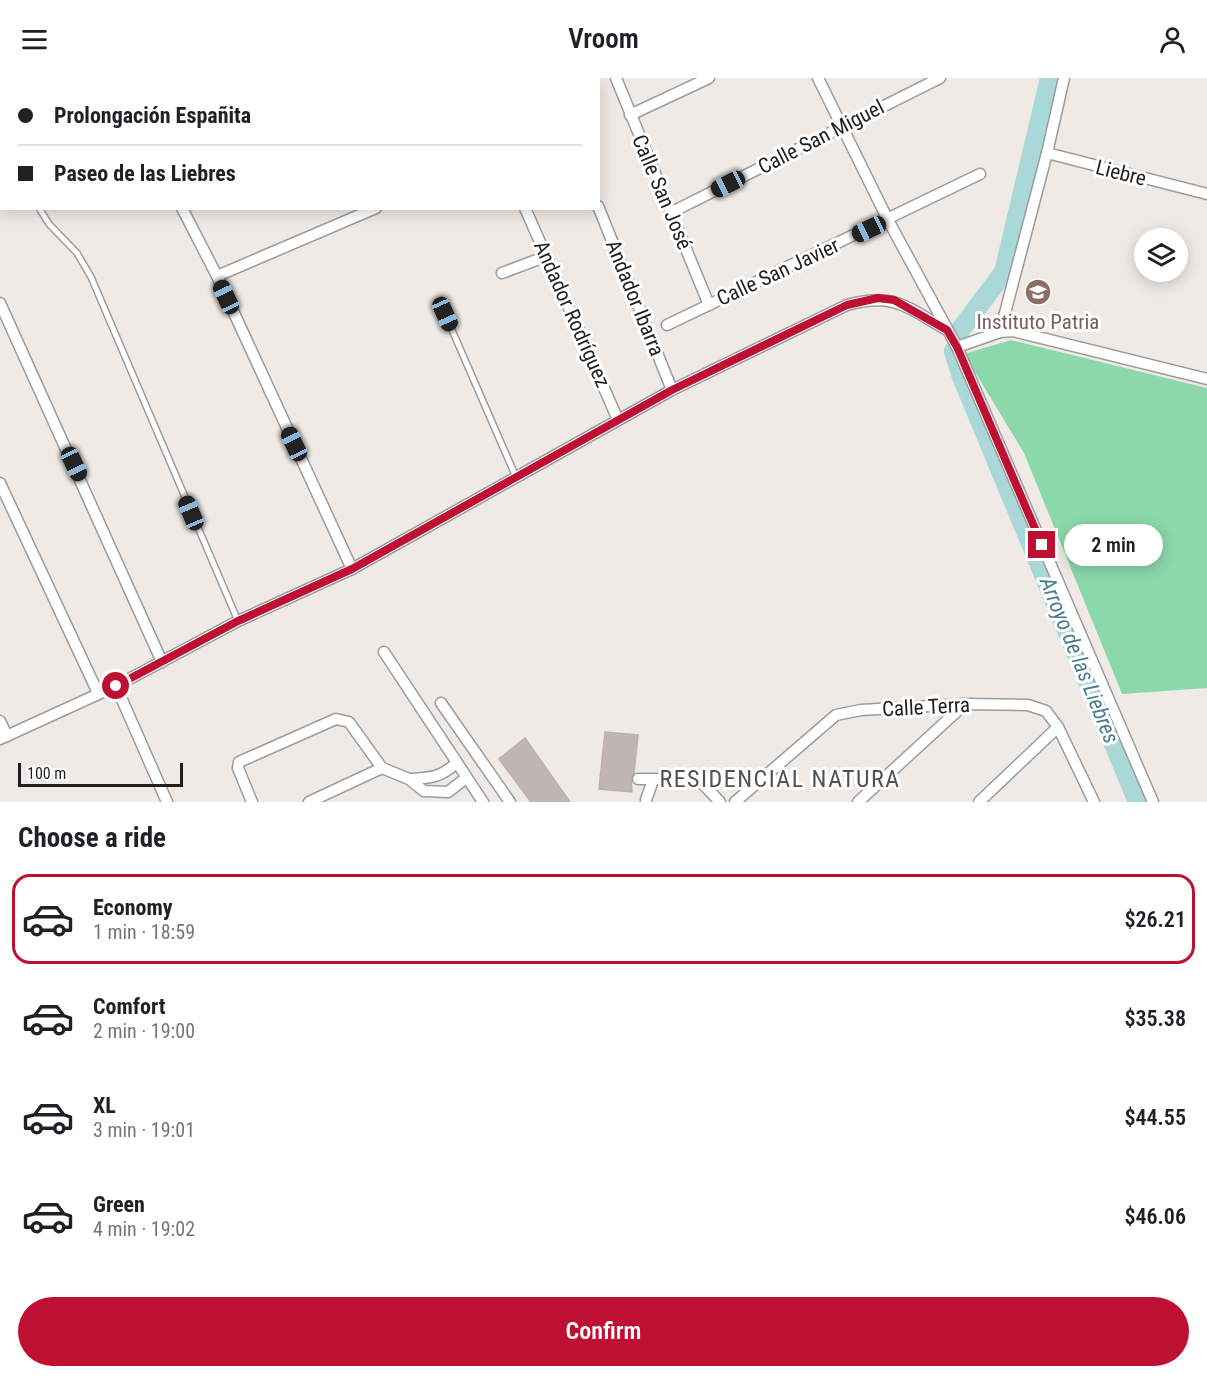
<!DOCTYPE html>
<meta charset="utf-8">
<style>
:root{--surface:#fff;--page:#f6f6f6;--text:#202124;--muted:#757577;--line:#e0e0e0;--accent:#be1032}
body{margin:0;font-family:"Roboto Condensed",sans-serif;background:var(--page);color:var(--text);height:100vh;display:flex;flex-direction:column;font-size:22px;white-space:nowrap}
*{box-sizing:border-box;margin:0}
p{font-size:20px;color:var(--muted)}
.icon{flex:none;width:33px;height:33px;fill:none;stroke:currentColor;stroke-width:2;stroke-linecap:round;stroke-linejoin:round}
.map{position:relative;height:724px;overflow:hidden}
.details{display:flex;flex-direction:column;background:var(--surface);flex:1}
.details>*{flex:none}
.guide{position:absolute;left:0px;top:0px;width:600px;height:132px;box-shadow:0 3px 15px #0003;display:grid;align-content:center;height:132px;padding:0 18px;background:var(--surface)}
.tools{position:absolute;left:1134px;top:150px;display:grid;gap:12px}
.tools a{display:grid;place-items:center;width:54px;height:54px;border-radius:50%;background:var(--surface);box-shadow:0 3px 15px #0003;font-size:30px}
.scale{position:absolute;left:18px;bottom:15px;width:165px;box-sizing:border-box;padding-left:6px;border:3px solid #1f1f1f;border-top:0;font-size:16px;line-height:21px;white-space:nowrap;color:#1f1f1f;-webkit-text-stroke:4px #fff;paint-order:stroke}
.end{position:absolute;width:27px;height:27px;margin:-14px;border:8px solid #be1032;background:#fff;box-shadow:0 0 0 3px #fff}
.from{border-radius:50%}
.bubble{position:absolute;height:42px;border-radius:21px;background:var(--surface);box-shadow:0 3px 15px #0003;font-size:20px;font-weight:600;line-height:42px;text-align:center}
.car{position:absolute;width:18px;height:36px;margin:-18px -9px;border-radius:8px;box-shadow:0 0 4px 2px #0007;background:linear-gradient(#222 24%,#8ab4d8 0 40%,#222 0 76%,#8ab4d8 0 86%,#222 0)}
.guide b{display:flex;align-items:center;gap:21px;height:57px;font-size:22px}
.guide b+b{border-top:2px solid var(--line)}
.guide i{width:15px;height:15px;background:var(--text)}
ul{padding:0;list-style:none}
li{display:flex;align-items:center;gap:18px;height:90px;margin:0 12px 9px;padding:0 6px;border:3px solid transparent;border-radius:18px}
li div{flex:1}
li b{display:block;font-size:22px}
li em{font-style:normal;font-weight:600}
li.current{border-color:var(--accent)}
li>.icon{width:54px;height:54px;stroke-width:1.5}
h2{padding:0 18px;font-size:27px;line-height:72px}
.primary-button{display:flex;gap:12px;margin-top:auto;padding:12px 18px}
.primary-button a{flex:1;height:69px;border-radius:36px;background:var(--accent);color:#fff;font-size:24px;font-weight:600;line-height:69px;text-align:center}
header{display:flex;justify-content:space-between;align-items:center;height:78px;padding:0 18px;background:var(--surface);font-size:27px;font-weight:600}
.map>svg:first-child{display:block}
.pitch{fill:#8bd8ab}
.lines{fill:none;stroke-linecap:round;stroke-linejoin:round}
.river{stroke:#aad8d9;stroke-width:20}
.building{fill:#bfb5b3;stroke:#c0afaa;stroke-width:1.5}
.lane-casing{stroke:#9c9c9c;stroke-width:8}
.street-casing{stroke:#9c9c9c;stroke-width:13}
.secondary-casing{stroke:#6f660e;stroke-width:17}
.lane{stroke:#fff;stroke-width:5}
.street{stroke:#fff;stroke-width:10}
.secondary{stroke:#f5edbf;stroke-width:15}
.route{stroke:#be1032;stroke-width:8}
.labels{text-anchor:middle;stroke-width:6;stroke-linejoin:round;paint-order:stroke}
.street-label{font-size:21px;fill:#1f1f1f;stroke:#fff}
.education-label{font-size:21px;fill:#785e54;stroke:#fff}
.water-label{font-size:22px;font-style:italic;fill:#497b91;stroke:#fff}
.quarter-label{font-size:24px;letter-spacing:1.5px;fill:#525252;stroke:#fff}
</style>
<header><svg class="icon" aria-label="menu" viewBox="0 0 24 24"><path d="M4 6h16M4 12h16M4 18h16"/></svg>Vroom<svg class="icon" aria-label="person" viewBox="0 0 24 24"><circle cx="12" cy="8" r="4"/><path d="M4 21q1-7 8-7t8 7"/></svg></header>
<div class="map">
<svg width="1207" height="724" viewBox="0 0 1207 724">
<rect width="100%" height="100%" fill="#efeae6"/>
<!-- pitch -->
<path class="pitch" d="M 1011,262 L 1207,310 L 1207,610 L 1122,616 L 1024,375 L 964,276 Z"/>
<g class="lines">
<!-- river -->
<g class="river">
<path d="M 961,251 L 1004,194 L 1050,0"/>
<path d="M 954,273 L 962,299 L 1138,724"/>
</g>
</g>
<!-- building -->
<g class="building">
<path d="M 605,654 L 638,657 L 634,695 L 631,700 L 632,714 L 599,711 Z"/>
<path d="M 525,660 L 570,724 L 531,724 L 499,681 Z"/>
</g>
<g class="lines">
<defs>
<g id="lane">
<path d="M 39,130 L 49,146 L 77,175 L 91,199 L 238,543"/>
<path d="M 445,236 L 516,399"/>
</g>
<g id="street">
<path d="M 116,0 L 116,2"/>
<path d="M 616,0 L 709,227"/>
<path d="M 818,0 L 888,142 L 957,269 L 1153,724"/>
<path d="M 1064,0 L 1047,75 L 1207,116"/>
<path d="M 630,37 L 709,0"/>
<path d="M 598,128 L 672,312"/>
<path d="M 182,130 L 217,198 L 352,491"/>
<path d="M 525,130 L 618,342"/>
<path d="M 670,135 L 940,0"/>
<path d="M 502,195 L 547,178"/>
<path d="M 217,198 L 376,130"/>
<path d="M 0,225 L 162,584"/>
<path d="M 667,247 L 980,96"/>
<path d="M 1000,254 L 1047,75"/>
<path d="M 957,269 L 1000,254 L 1013,253 L 1207,301"/>
<path d="M 0,405 L 98,615"/>
<path d="M 384,574 L 483,724"/>
<path d="M 116,608 L 167,724"/>
<path d="M 441,625 L 510,724"/>
<path d="M 0,643 L 7,658"/>
<path d="M 0,661 L 116,608 L 238,543 L 352,491 L 672,312 L 847,227 C 895,214 906,229 947,252"/>
<path d="M 409,701 C 429,700 441,700 456,685"/>
<path d="M 638,701 L 695,701 L 701,704 L 720,724"/>
<path d="M 646,722 L 653,702"/>
<path d="M 252,724 L 238,690 L 239,684 L 336,641 L 349,644 L 382,690 L 409,701 L 424,713 L 448,714 L 466,700"/>
<path d="M 309,724 L 382,690"/>
<path d="M 735,724 L 836,637 L 861,632 L 965,626 L 1028,627 L 1046,633 L 1058,649 L 1094,724"/>
<path d="M 858,724 L 965,626"/>
<path d="M 979,724 L 1058,649"/>
</g>
<g id="secondary">
<path d="M 19,2 L 22,0"/>
<path d="M 71,2 L 74,0"/>
<path d="M 0,11 L 2,10"/>
<path d="M 0,35 L 2,34"/>
</g>
</defs>
<!-- lane casing -->
<use href="#lane" class="lane-casing"/>
<!-- street casing -->
<use href="#street" class="street-casing"/>
<!-- secondary casing -->
<use href="#secondary" class="secondary-casing"/>
<!-- lane -->
<use href="#lane" class="lane"/>
<!-- street -->
<use href="#street" class="street"/>
<!-- secondary -->
<use href="#secondary" class="secondary"/>
</g>
<g class="lines">
<!-- route -->
<path class="route" d="M 116,608 L 238,543 L 352,491 L 672,312 L 847,227 L 878,220 L 894,222 L 947,252 L 957,269 L 1042,467"/>
</g>
<!-- icons -->
<defs>
<symbol id="school-disc" viewBox="-11 -11 22 22"><circle r="9.5" fill="#8d6e63" stroke="#fff"/><path d="M0-5L7-2L0 1L-7-2ZM-4 1L0 2.5L4 1V4Q0 6-4 4Z" fill="#fff"/></symbol>
</defs>
<g fill-rule="evenodd">
<use href="#school-disc" x="1023" y="199" width="30" height="30"/>
</g>
<g class="labels">
<!-- street labels -->
<g class="street-label">
<text transform="translate(821 59) rotate(-27)" y="7">Calle San Miguel</text>
<text transform="translate(1121 95) rotate(14)" y="7">Liebre</text>
<text transform="translate(662 114) rotate(67)" y="7">Calle San José</text>
<text transform="translate(778 194) rotate(-25)" y="7">Calle San Javier</text>
<text transform="translate(635 220) rotate(68)" y="7">Andador Ibarra</text>
<text transform="translate(572 236) rotate(66)" y="7">Andador Rodríguez</text>
<text transform="translate(926 629) rotate(-3)" y="7">Calle Terra</text>
</g>
<!-- education labels -->
<g class="education-label">
<text x="1038" y="251">Instituto Patria</text>
</g>
<!-- water labels -->
<g class="water-label">
<text transform="translate(1080 582) rotate(68)" y="8">Arroyo de las Liebres</text>
</g>
<!-- quarter labels -->
<g class="quarter-label">
<text x="780" y="709">RESIDENCIAL NATURA</text>
</g>
</g>
</svg>
<div class="tools">
<a><svg class="icon" aria-label="layers" viewBox="0 0 24 24"><path d="M12 4l9 5-9 5-9-5zM3 14l9 5 9-5"/></svg></a>
</div>
<div class="scale">100 m</div>
<i class="end from" style="left:116px;top:608px"></i>
<i class="end" style="left:1042px;top:467px"></i>
<div class="bubble" style="left:1064px;top:446px;width:99px">2 min</div>
<i class="car" style="left:728px;top:106px;rotate:243deg"></i>
<i class="car" style="left:869px;top:151px;rotate:245deg"></i>
<i class="car" style="left:226px;top:219px;rotate:335deg"></i>
<i class="car" style="left:445px;top:236px;rotate:156deg"></i>
<i class="car" style="left:294px;top:366px;rotate:335deg"></i>
<i class="car" style="left:74px;top:386px;rotate:155deg"></i>
<i class="car" style="left:191px;top:435px;rotate:337deg"></i>
<div class="guide">
<b><i class="from"></i>Prolongación Españita</b>
<b><i></i>Paseo de las Liebres</b>
</div>
</div>
<section class="details">
<h2>Choose a ride</h2>
<ul>
<li class="current"><svg class="icon" aria-label="car" viewBox="0 0 24 24"><path d="M5 17H2v-5l4-1 3-4h7l3 4 3 1v5h-3M9 17h6M6 11h13"/><circle cx="7" cy="17" r="2"/><circle cx="17" cy="17" r="2"/></svg><div><b>Economy</b><p>1 min · 18:59</p></div><em>$26.21</em></li>
<li><svg class="icon" aria-label="car" viewBox="0 0 24 24"><path d="M5 17H2v-5l4-1 3-4h7l3 4 3 1v5h-3M9 17h6M6 11h13"/><circle cx="7" cy="17" r="2"/><circle cx="17" cy="17" r="2"/></svg><div><b>Comfort</b><p>2 min · 19:00</p></div><em>$35.38</em></li>
<li><svg class="icon" aria-label="car" viewBox="0 0 24 24"><path d="M5 17H2v-5l4-1 3-4h7l3 4 3 1v5h-3M9 17h6M6 11h13"/><circle cx="7" cy="17" r="2"/><circle cx="17" cy="17" r="2"/></svg><div><b>XL</b><p>3 min · 19:01</p></div><em>$44.55</em></li>
<li><svg class="icon" aria-label="car" viewBox="0 0 24 24"><path d="M5 17H2v-5l4-1 3-4h7l3 4 3 1v5h-3M9 17h6M6 11h13"/><circle cx="7" cy="17" r="2"/><circle cx="17" cy="17" r="2"/></svg><div><b>Green</b><p>4 min · 19:02</p></div><em>$46.06</em></li>
</ul>
<div class="primary-button"><a>Confirm</a></div>
</section>
